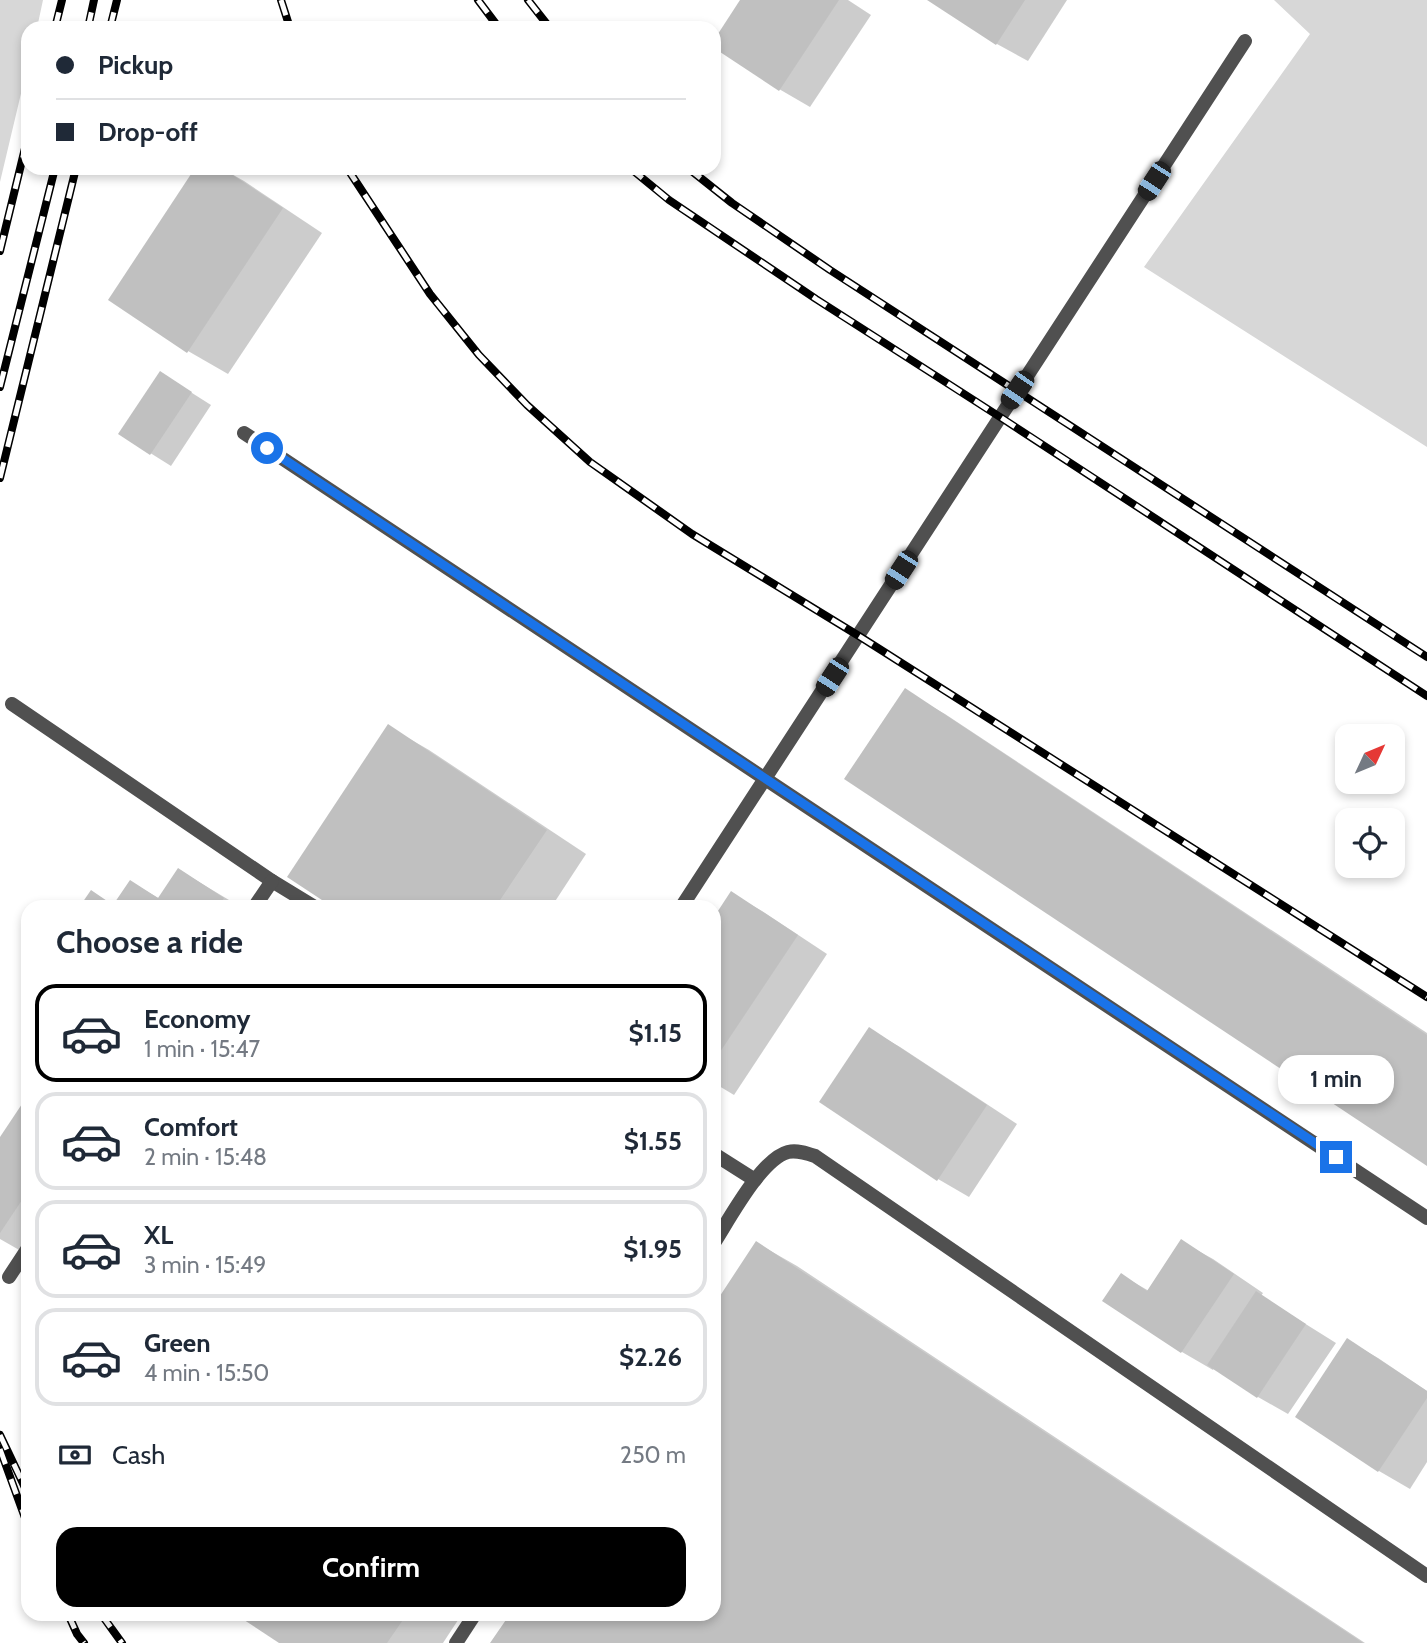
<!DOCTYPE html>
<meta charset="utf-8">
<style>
:root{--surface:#fff;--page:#f6f6f7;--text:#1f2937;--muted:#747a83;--line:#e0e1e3;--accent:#000}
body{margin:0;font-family:Cabin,sans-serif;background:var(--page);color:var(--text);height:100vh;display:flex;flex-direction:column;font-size:26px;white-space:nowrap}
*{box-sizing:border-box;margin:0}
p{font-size:23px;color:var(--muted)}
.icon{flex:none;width:38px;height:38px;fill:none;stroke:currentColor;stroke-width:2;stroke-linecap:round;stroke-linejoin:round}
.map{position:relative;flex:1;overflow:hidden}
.details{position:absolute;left:21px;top:900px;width:700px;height:721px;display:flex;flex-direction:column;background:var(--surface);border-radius:21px;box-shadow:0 4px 10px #0003}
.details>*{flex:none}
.banner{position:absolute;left:21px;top:21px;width:700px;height:154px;border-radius:21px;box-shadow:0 4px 10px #0003;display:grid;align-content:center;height:154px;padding:0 35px;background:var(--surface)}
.needle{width:46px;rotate:46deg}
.controls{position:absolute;left:1335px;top:724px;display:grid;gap:14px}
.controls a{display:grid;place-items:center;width:70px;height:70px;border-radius:14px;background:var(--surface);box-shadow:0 4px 10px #0003;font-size:35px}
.end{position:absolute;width:32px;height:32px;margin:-16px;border:9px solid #1a73e8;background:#fff;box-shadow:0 0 0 4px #fff}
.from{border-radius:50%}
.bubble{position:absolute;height:49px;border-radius:21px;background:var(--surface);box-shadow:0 4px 10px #0003;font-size:23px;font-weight:700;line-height:49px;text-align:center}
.car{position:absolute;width:21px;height:42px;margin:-21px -10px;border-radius:9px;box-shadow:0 0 5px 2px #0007;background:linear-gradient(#222 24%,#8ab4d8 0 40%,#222 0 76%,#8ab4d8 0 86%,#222 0)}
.banner b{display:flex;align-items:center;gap:24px;height:66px;font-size:26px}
.banner b+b{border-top:2px solid var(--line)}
.banner i{width:18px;height:18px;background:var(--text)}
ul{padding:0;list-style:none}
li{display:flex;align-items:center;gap:21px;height:98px;margin:0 14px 10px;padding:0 21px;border:4px solid var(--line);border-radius:21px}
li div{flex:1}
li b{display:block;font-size:26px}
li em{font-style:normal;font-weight:700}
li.active{border-color:var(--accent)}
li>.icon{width:63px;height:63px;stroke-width:1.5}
h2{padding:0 35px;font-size:32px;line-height:84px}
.pay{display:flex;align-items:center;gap:18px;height:77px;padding:0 35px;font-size:26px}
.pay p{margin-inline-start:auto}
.cta{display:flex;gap:14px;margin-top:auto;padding:14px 35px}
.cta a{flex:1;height:80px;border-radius:21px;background:var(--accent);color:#fff;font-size:28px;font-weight:700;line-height:80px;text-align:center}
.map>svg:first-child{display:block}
.green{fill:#d7d7d7}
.shadow{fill:#0003}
.building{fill:#c0c0c0}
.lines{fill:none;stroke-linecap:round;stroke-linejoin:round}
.lane{stroke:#505050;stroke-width:14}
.rail-casing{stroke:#000;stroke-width:8}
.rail{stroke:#fff;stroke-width:5;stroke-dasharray:16;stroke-linecap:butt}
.route{stroke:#1a73e8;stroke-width:9}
</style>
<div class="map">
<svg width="1427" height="1643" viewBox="0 0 1427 1643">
<rect width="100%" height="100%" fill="#fff"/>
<!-- green -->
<g class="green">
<path d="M 0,0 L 43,0 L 37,28 L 28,28 L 28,64 L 0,182 Z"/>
<path d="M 1274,0 L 1427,0 L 1427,447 L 1144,267 L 1310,34 Z"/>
</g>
<!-- shadow -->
<g class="shadow">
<path d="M 743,0 L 848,0 L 871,15 L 810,107 L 779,89 L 714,46 L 714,43 Z"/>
<path d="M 930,0 L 1067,0 L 1028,61 L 997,44 Z"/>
<path d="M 197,168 L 221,168 L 244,181 L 322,233 L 228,374 L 188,351 L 111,300 Z"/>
<path d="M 181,386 L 211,405 L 171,466 L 120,434 Z"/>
<path d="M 905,691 L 945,714 L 1427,1033 L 1427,1164 Z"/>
<path d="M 389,727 L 429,750 L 586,854 L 552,906 L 335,906 L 289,877 Z"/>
<path d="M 179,870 L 239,906 L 82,906 L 91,893 L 115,906 L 131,882 L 160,899 Z"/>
<path d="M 732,894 L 762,911 L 827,954 L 734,1095 L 714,1083 L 714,920 Z"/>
<path d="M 869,1029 L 900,1047 L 1017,1124 L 969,1197 L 938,1179 L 821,1102 Z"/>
<path d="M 28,1098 L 28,1255 L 0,1239 L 0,1140 Z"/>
<path d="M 714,1214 L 721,1218 L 714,1228 Z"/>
<path d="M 1182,1242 L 1213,1259 L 1263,1293 L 1261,1296 L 1336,1343 L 1288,1414 L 1258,1397 L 1214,1368 L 1213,1370 L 1182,1352 L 1104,1300 L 1121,1275 L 1149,1291 Z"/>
<path d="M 757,1243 L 797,1266 L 1365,1643 L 492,1643 L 512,1614 L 714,1614 L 714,1308 Z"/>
<path d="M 1347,1340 L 1378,1358 L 1427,1391 L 1427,1462 L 1410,1489 L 1379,1471 L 1297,1417 Z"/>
<path d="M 238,1614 L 462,1614 L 443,1643 L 283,1643 Z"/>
</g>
<!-- building -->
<g class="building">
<path d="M 740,0 L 839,0 L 779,91 L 714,48 L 714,40 Z"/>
<path d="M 927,0 L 1025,0 L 996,45 Z"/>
<path d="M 195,168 L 222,168 L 283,208 L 187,353 L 108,300 Z"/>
<path d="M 160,371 L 192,392 L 150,455 L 118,434 Z"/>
<path d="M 905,688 L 1427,1035 L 1427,1166 L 844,779 Z"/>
<path d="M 388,724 L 547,830 L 496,906 L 331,906 L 287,877 Z"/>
<path d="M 178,868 L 224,898 L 218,906 L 80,906 L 91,890 L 113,905 L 130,880 L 158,898 Z"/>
<path d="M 731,891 L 798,935 L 714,1061 L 714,917 Z"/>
<path d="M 869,1027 L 987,1105 L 937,1181 L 819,1102 Z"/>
<path d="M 28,1095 L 28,1191 L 0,1233 L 0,1137 Z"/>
<path d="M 1181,1239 L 1234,1274 L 1181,1353 L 1102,1301 L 1121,1273 L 1147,1291 Z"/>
<path d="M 756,1241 L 1363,1643 L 490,1643 L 510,1614 L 714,1614 L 714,1305 Z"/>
<path d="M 1256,1291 L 1306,1324 L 1257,1398 L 1207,1365 Z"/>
<path d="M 1347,1338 L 1427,1391 L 1427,1398 L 1378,1472 L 1295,1417 Z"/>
<path d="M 235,1614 L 407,1614 L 387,1643 L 279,1643 Z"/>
</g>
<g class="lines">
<!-- lane -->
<g class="lane">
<path d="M 244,433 L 1427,1218"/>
<path d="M 12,704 L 272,881 L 313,906"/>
<path d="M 255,906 L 272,881"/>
<path d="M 682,906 L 1245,41"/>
<path d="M 714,1154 L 755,1180"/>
<path d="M 714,1243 C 729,1220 761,1159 788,1152 C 797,1150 806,1153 815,1156 L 1427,1576"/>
<path d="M 9,1277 L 28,1248"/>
<path d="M 456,1643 L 475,1614"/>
</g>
<defs>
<g id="rail">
<path d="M 281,0 L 290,28"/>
<path d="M 478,0 L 499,28"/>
<path d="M 528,0 L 550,28"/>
<path d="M 55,28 L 62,0"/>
<path d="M 88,28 L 94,0"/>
<path d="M 110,28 L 117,0"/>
<path d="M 347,168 L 430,294 L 479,355 L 527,405 L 590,462 L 692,534 L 859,636 L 1427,997"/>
<path d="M 630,168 L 669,200 L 816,299 L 1000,417 L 1427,696"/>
<path d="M 688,168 L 732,203 L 830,270 L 1427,657"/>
<path d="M 0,251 L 28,136"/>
<path d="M 0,387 L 55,168"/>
<path d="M 0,478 L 76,168"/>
<path d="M 0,1435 L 28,1494"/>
<path d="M 0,1449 L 28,1526"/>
<path d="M 68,1614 L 77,1634 L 84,1643"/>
<path d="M 101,1614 L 122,1643"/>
</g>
</defs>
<!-- rail casing -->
<use href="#rail" class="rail-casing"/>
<!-- rail -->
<use href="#rail" class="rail"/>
</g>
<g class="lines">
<!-- route -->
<path class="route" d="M 267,448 L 1336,1157"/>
</g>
</svg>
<div class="controls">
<a><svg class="needle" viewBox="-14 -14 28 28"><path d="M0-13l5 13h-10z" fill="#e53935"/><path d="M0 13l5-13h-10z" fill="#747a83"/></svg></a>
<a><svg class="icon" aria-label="locate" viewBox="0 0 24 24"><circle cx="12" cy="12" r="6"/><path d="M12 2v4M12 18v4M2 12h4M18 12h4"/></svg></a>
</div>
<i class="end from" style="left:267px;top:448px"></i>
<i class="end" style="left:1336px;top:1157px"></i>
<div class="bubble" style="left:1278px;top:1055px;width:116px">1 min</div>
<i class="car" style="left:1154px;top:181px;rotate:213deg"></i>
<i class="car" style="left:1017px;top:390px;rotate:214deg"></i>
<i class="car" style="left:901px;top:570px;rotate:213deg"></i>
<i class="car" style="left:832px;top:677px;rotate:213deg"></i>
<div class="banner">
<b><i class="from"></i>Pickup</b>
<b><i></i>Drop-off</b>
</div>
<section class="details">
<h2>Choose a ride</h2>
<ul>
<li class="active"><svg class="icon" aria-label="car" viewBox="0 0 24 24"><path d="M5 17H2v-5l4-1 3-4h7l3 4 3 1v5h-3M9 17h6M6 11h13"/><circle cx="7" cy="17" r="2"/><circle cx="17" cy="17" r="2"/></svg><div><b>Economy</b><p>1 min · 15:47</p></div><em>$1.15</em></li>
<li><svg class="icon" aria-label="car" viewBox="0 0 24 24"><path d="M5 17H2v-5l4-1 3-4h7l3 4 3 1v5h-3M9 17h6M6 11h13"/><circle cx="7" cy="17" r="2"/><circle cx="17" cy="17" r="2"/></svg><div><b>Comfort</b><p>2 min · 15:48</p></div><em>$1.55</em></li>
<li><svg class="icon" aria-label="car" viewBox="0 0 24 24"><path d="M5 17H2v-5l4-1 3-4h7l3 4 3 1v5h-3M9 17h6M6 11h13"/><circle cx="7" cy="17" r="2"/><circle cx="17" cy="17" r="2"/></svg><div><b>XL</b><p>3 min · 15:49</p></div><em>$1.95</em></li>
<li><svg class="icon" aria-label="car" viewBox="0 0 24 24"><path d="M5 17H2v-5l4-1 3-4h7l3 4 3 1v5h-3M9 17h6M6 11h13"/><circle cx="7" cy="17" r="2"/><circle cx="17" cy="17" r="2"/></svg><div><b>Green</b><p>4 min · 15:50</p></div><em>$2.26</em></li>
</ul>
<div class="pay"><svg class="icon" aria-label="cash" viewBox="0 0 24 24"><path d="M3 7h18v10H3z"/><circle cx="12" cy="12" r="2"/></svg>Cash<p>250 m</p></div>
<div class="cta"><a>Confirm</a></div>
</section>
</div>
